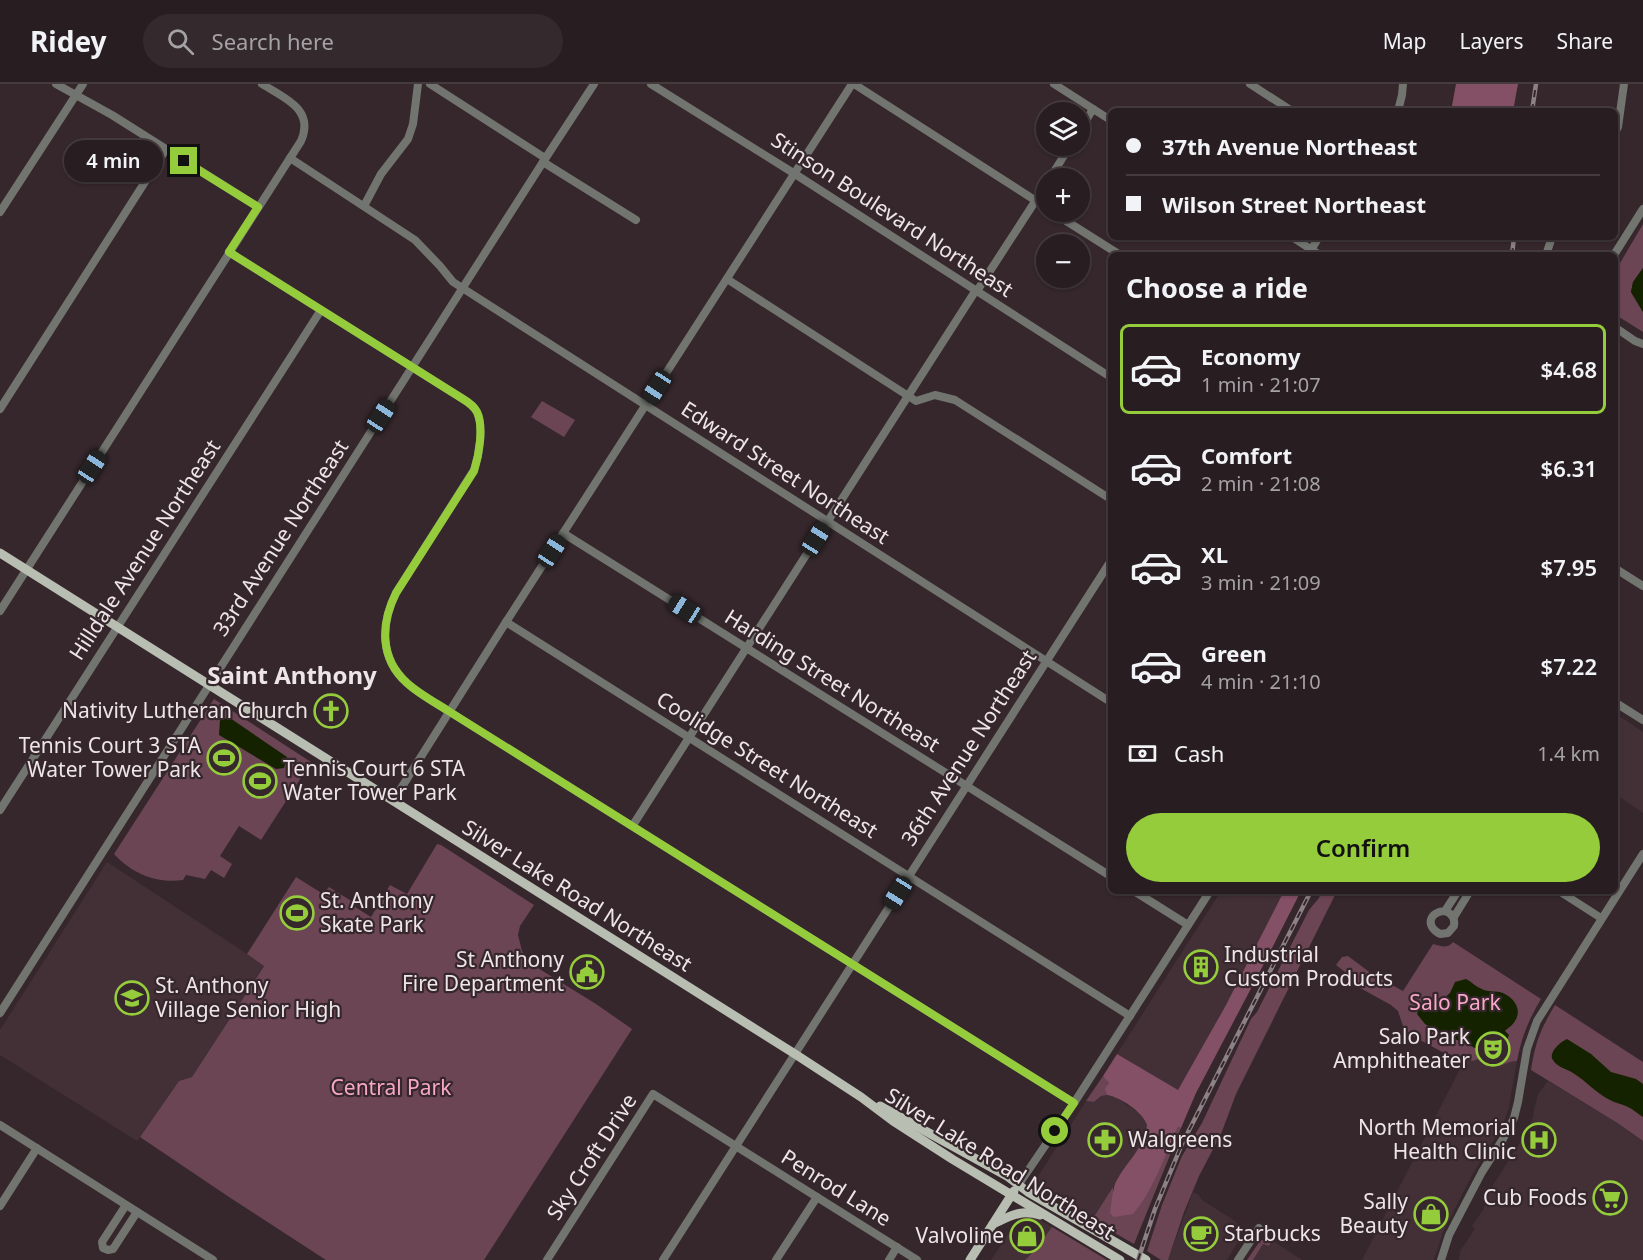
<!DOCTYPE html>
<meta charset="utf-8">
<style>
:root{--surface:#281d21;--page:#342a2e;--text:#f1f3f6;--muted:#a5a2a5;--line:#443b3f;--accent:#95cc3b}
body{margin:0;font-family:"Noto Sans",sans-serif;background:var(--page);color:var(--text);height:100vh;display:flex;flex-direction:column;font-size:22px;white-space:nowrap}
*{box-sizing:border-box;margin:0}
p{font-size:20px;color:var(--muted)}
.icon{flex:none;width:33px;height:33px;fill:none;stroke:currentColor;stroke-width:2;stroke-linecap:round;stroke-linejoin:round}
.map{position:relative;flex:1;overflow:hidden}
.details{position:absolute;left:1108px;top:168px;width:510px;height:642px;display:flex;flex-direction:column;background:var(--surface);border-radius:9px;box-shadow:0 2px 4px #0004,0 0 0 2px var(--line)}
.details>*{flex:none}
.guide{position:absolute;left:1108px;top:24px;width:510px;height:132px;border-radius:9px;box-shadow:0 2px 4px #0004,0 0 0 2px var(--line);display:grid;align-content:center;height:132px;padding:0 18px;background:var(--surface)}
.buttons{position:absolute;left:1036px;top:18px;display:grid;gap:12px}
.buttons a{display:grid;place-items:center;width:54px;height:54px;border-radius:50%;background:var(--surface);box-shadow:0 2px 4px #0004,0 0 0 2px var(--line);font-size:30px}
.end{position:absolute;width:27px;height:27px;margin:-14px;border:8px solid #95cc3b;background:#111;box-shadow:0 0 0 3px #111}
.from{border-radius:50%}
.bubble{position:absolute;height:42px;border-radius:21px;background:var(--surface);box-shadow:0 2px 4px #0004,0 0 0 2px var(--line);font-size:20px;font-weight:600;line-height:42px;text-align:center}
.car{position:absolute;width:18px;height:36px;margin:-18px -9px;border-radius:8px;box-shadow:0 0 4px 2px #0007;background:linear-gradient(#222 24%,#8ab4d8 0 40%,#222 0 76%,#8ab4d8 0 86%,#222 0)}
.guide b{display:flex;align-items:center;gap:21px;height:57px;font-size:22px}
.guide b+b{border-top:2px solid var(--line)}
.guide i{width:15px;height:15px;background:var(--text)}
ul{padding:0;list-style:none}
li{display:flex;align-items:center;gap:18px;height:90px;margin:0 12px 9px;padding:0 6px;border:3px solid transparent;border-radius:9px}
li div{flex:1}
li b{display:block;font-size:22px}
li em{font-style:normal;font-weight:600}
li.on{border-color:var(--accent)}
li>.icon{width:54px;height:54px;stroke-width:1.5}
h2{padding:0 18px;font-size:27px;line-height:72px}
.pay{display:flex;align-items:center;gap:15px;height:66px;padding:0 18px;font-size:22px}
.pay p{margin-inline-start:auto}
.button{display:flex;gap:12px;margin-top:auto;padding:12px 18px}
.button a{flex:1;height:69px;border-radius:36px;background:var(--accent);color:#111;font-size:24px;font-weight:600;line-height:69px;text-align:center}
header{display:flex;align-items:center;gap:36px;box-sizing:border-box;height:84px;padding:0 30px;background:var(--surface);border-bottom:2px solid var(--line)}
header strong{font-size:28px}
nav{display:flex;gap:33px;margin-inline-start:auto;font-size:21px}
.search{width:420px;height:54px;background:var(--page);display:flex;align-items:center;gap:15px;box-sizing:border-box;padding:0 21px;border-radius:33px;color:var(--muted);font-size:22px}
.map>svg:first-child{display:block}
.built{fill:#433037}
.green{fill:#6c4554}
.forest{fill:#845065}
.water{fill:#142200}
.lines{fill:none;stroke-linecap:round;stroke-linejoin:round}
.minor{stroke:#72756f;stroke-width:8}
.major{stroke:#b8beb2;stroke-width:9}
.rail-casing{stroke:#8c8185;stroke-width:4.5}
.rail{stroke:#35272c;stroke-width:2;stroke-dasharray:7;stroke-linecap:butt}
.route{stroke:#95cc3b;stroke-width:8}
.labels{text-anchor:middle;stroke-width:4.5;stroke-linejoin:round;paint-order:stroke}
.street-label{font-size:21px;fill:#eee5e8;stroke:#35272c}
.poi-label{font-size:21px;fill:#eee5e8;stroke:#35272c;text-anchor:end}
.park-label{font-size:21px;fill:#f9a7c7;stroke:#35272c}
.quarter-label{font-size:24px;font-weight:bold;fill:#eee5e8;stroke:#35272c}
</style>
<header>
<strong>Ridey</strong>
<div class="search"><svg class="icon" aria-label="search" viewBox="0 0 24 24"><circle cx="10" cy="10" r="6"/><path d="M15 15l6 6"/></svg>Search here</div>
<nav><a>Map</a><a>Layers</a><a>Share</a></nav>
</header>
<div class="map">
<svg width="1643" height="1176" viewBox="0 0 1643 1176">
<rect width="100%" height="100%" fill="#35272c"/>
<!-- built -->
<g class="built">
<path d="M 1616,630 L 1643,648 L 1643,729 L 1616,710 Z"/>
<path d="M 107,778 L 264,881 L 192,993 L 179,997 L 137,1057 L 0,971 L 0,946 Z"/>
<path d="M 1221,807 L 1284,807 L 1226,921 L 1178,1007 L 1117,970 Z"/>
<path d="M 1462,974 L 1472,977 L 1478,975 L 1485,979 L 1499,982 L 1513,976 L 1517,977 L 1509,1023 L 1503,1041 L 1472,1091 L 1443,1148 L 1434,1176 L 1362,1176 L 1459,987 Z"/>
<path d="M 1548,997 L 1619,1040 L 1643,1057 L 1643,1176 L 1459,1176 L 1460,1167 L 1475,1145 L 1472,1142 L 1483,1126 L 1493,1101 L 1528,1046 L 1534,1031 L 1533,1030 L 1538,1010 Z"/>
<path d="M 1107,1011 L 1117,1014 L 1142,1031 L 1147,1041 L 1147,1047 L 1140,1062 L 1092,1136 L 1038,1104 L 1037,1094 L 1086,1017 L 1094,1018 L 1101,1012 Z"/>
<path d="M 1193,1108 L 1198,1110 L 1202,1116 L 1235,1137 L 1239,1142 L 1240,1154 L 1227,1176 L 1168,1176 Z"/>
<path d="M 1029,1132 L 1037,1134 L 1052,1143 L 1036,1165 L 1025,1176 L 991,1176 L 1018,1135 Z"/>
<path d="M 1270,1155 L 1302,1176 L 1253,1176 L 1263,1160 L 1269,1162 L 1271,1158 Z"/>
</g>
<!-- green -->
<g class="green">
<path d="M 1643,140 L 1643,184 L 1633,198 L 1631,208 L 1643,228 L 1643,248 L 1616,231 L 1616,186 Z"/>
<path d="M 542,317 L 575,336 L 564,353 L 531,333 Z"/>
<path d="M 214,615 L 311,678 L 261,756 L 239,742 L 220,772 L 232,780 L 224,794 L 211,786 L 205,795 L 186,791 L 183,796 C 157,800 131,789 114,770 Z"/>
<path d="M 437,760 L 441,761 L 534,821 L 520,842 L 518,851 L 522,867 L 533,881 L 596,920 L 632,945 L 484,1176 L 326,1176 L 229,1113 L 140,1053 L 179,997 L 192,993 L 264,882 L 247,870 L 296,793 L 323,810 L 329,803 L 356,820 L 355,823 L 371,833 L 390,801 L 407,810 Z"/>
<path d="M 1322,807 L 1337,807 L 1236,1010 L 1221,1050 L 1199,1092 L 1184,1128 L 1168,1176 L 1161,1176 L 1147,1167 L 1162,1121 L 1182,1072 L 1202,1039 L 1251,935 L 1257,928 L 1309,826 L 1319,814 Z"/>
<path d="M 1453,858 L 1541,915 C 1529,935 1521,954 1517,977 C 1511,977 1508,979 1502,981 C 1494,983 1485,980 1478,975 L 1473,977 L 1462,974 L 1461,978 L 1405,948 L 1398,927 L 1391,921 L 1351,899 L 1345,888 L 1336,881 L 1342,873 L 1348,872 L 1372,890 L 1403,907 L 1433,860 C 1440,862 1448,865 1453,858 Z"/>
<path d="M 1555,921 L 1643,978 L 1643,1057 L 1619,1040 L 1531,986 C 1535,959 1541,944 1555,921 Z"/>
<path d="M 1103,992 L 1107,995 L 1109,999 L 1106,1005 L 1107,1011 L 1101,1012 L 1094,1018 L 1086,1017 Z"/>
<path d="M 1178,1043 L 1181,1044 L 1134,1160 L 1092,1136 L 1113,1103 L 1113,1117 L 1137,1125 L 1155,1094 Z"/>
<path d="M 1052,1143 L 1107,1176 L 1025,1176 L 1036,1165 Z"/>
<path d="M 1266,1155 L 1271,1158 L 1269,1162 L 1263,1160 L 1253,1176 L 1247,1176 L 1260,1157 Z"/>
</g>
<!-- forest -->
<g class="forest">
<path d="M 1456,0 L 1518,0 L 1513,27 L 1451,27 Z"/>
<path d="M 1284,807 L 1301,807 L 1266,876 L 1196,1009 L 1181,1044 L 1178,1043 C 1166,1069 1152,1109 1133,1130 L 1114,1133 L 1110,1129 C 1111,1122 1113,1105 1115,1100 C 1124,1080 1145,1064 1147,1041 C 1143,1028 1120,1013 1107,1011 L 1105,1005 L 1109,999 L 1103,992 L 1117,970 L 1178,1006 L 1226,921 Z"/>
</g>
<!-- water -->
<g class="water">
<path d="M 1643,184 L 1643,228 L 1631,208 L 1633,198 Z"/>
<path d="M 230,634 L 287,673 L 284,684 L 276,685 L 219,651 L 220,635 Z"/>
<path d="M 1466,895 C 1472,898 1476,903 1482,905 C 1487,908 1494,907 1500,908 C 1513,912 1523,925 1515,937 C 1513,941 1508,944 1505,947 L 1509,951 L 1506,958 C 1496,955 1490,956 1484,965 L 1475,964 L 1435,946 L 1425,940 L 1417,930 L 1420,922 L 1435,915 L 1443,915 L 1450,909 L 1455,898 Z"/>
<path d="M 1567,955 L 1591,970 L 1611,988 L 1636,995 L 1643,1000 L 1643,1033 C 1638,1030 1633,1025 1628,1023 C 1622,1020 1615,1019 1610,1016 C 1596,1009 1586,997 1573,989 C 1567,985 1557,983 1553,976 C 1548,969 1560,958 1567,955 Z"/>
</g>
<g class="lines">
<!-- minor -->
<g class="minor">
<path d="M 56,0 L 112,31 L 258,123"/>
<path d="M 430,0 L 545,74"/>
<path d="M 651,0 L 795,90 L 1112,294"/>
<path d="M 854,0 L 1047,124"/>
<path d="M 1054,0 L 1112,37"/>
<path d="M 1250,0 L 1292,27"/>
<path d="M 1398,27 L 1402,11 L 1403,0"/>
<path d="M 1080,46 L 1093,25"/>
<path d="M 1616,47 L 1618,43 L 1624,0"/>
<path d="M 290,74 L 415,156 L 440,182 L 453,198 L 1112,619"/>
<path d="M 543,78 L 636,136"/>
<path d="M 1050,94 L 1070,62"/>
<path d="M 364,122 L 381,90 L 408,55 L 413,40 L 418,0"/>
<path d="M 0,128 L 83,0"/>
<path d="M 1052,128 L 1120,171"/>
<path d="M 1292,153 L 1320,171"/>
<path d="M 229,168 L 463,315 C 468,318 474,322 477,328 C 484,343 479,372 474,386 L 396,509 C 381,539 379,574 407,599 C 419,610 436,619 450,628 L 1074,1019"/>
<path d="M 1308,171 L 1319,153"/>
<path d="M 1546,171 L 1552,153"/>
<path d="M 1614,171 L 1643,125"/>
<path d="M 727,195 L 916,317 L 935,311 L 955,316 L 1112,416"/>
<path d="M 977,207 L 1047,99"/>
<path d="M 1616,244 L 1635,257 L 1643,260"/>
<path d="M 0,325 L 166,65"/>
<path d="M 563,449 L 1112,793"/>
<path d="M 1616,485 L 1643,502"/>
<path d="M 0,527 L 301,57 C 315,25 284,14 262,0"/>
<path d="M 506,538 L 1130,932"/>
<path d="M 1616,619 L 1643,636"/>
<path d="M 393,717 L 506,538 L 852,0"/>
<path d="M 0,726 L 321,226"/>
<path d="M 633,741 L 976,206"/>
<path d="M 1134,807 L 1188,841"/>
<path d="M 1559,807 L 1601,834"/>
<path d="M 1445,827 C 1453,830 1455,835 1454,842 L 1448,849 L 1440,850 C 1425,842 1429,828 1445,827 L 1458,807"/>
<path d="M 1454,833 L 1470,807"/>
<path d="M 0,929 L 543,78 L 594,0"/>
<path d="M 0,1041 L 213,1176"/>
<path d="M 1019,1100 L 1074,1019 L 1210,807"/>
<path d="M 126,1121 L 102,1158 L 103,1164 L 108,1166 L 113,1165 L 137,1128"/>
<path d="M 0,1122 L 37,1064"/>
<path d="M 547,1176 L 653,1010 L 917,1176"/>
<path d="M 663,1176 L 1112,475"/>
<path d="M 776,1176 L 817,1113"/>
<path d="M 889,1176 L 897,1163"/>
<path d="M 1238,1176 L 1259,1144"/>
<path d="M 1441,1176 L 1449,1151 L 1482,1088 L 1503,1055 L 1514,1034 L 1518,1018 L 1527,965 L 1537,937 L 1643,770"/>
</g>
<!-- major -->
<g class="major">
<path d="M 0,469 L 795,970 L 861,1013 L 893,1037 L 952,1075 L 1120,1176"/>
<path d="M 880,1022 L 1007,1092 L 1028,1108 L 1146,1176"/>
<path d="M 993,1140 C 1011,1132 1020,1125 1040,1131"/>
<path d="M 970,1176 L 1014,1107"/>
</g>
<defs>
<g id="rail">
<path d="M 1532,27 L 1536,0"/>
<path d="M 1512,171 L 1514,153"/>
<path d="M 1138,1176 L 1155,1125 L 1182,1060 L 1311,807"/>
</g>
</defs>
<!-- rail casing -->
<use href="#rail" class="rail-casing"/>
<!-- rail -->
<use href="#rail" class="rail"/>
</g>
<g class="lines">
<!-- route -->
<path class="route" d="M 184,77 L 258,123 L 229,168 L 463,315 C 468,318 474,322 477,328 C 484,343 479,371 474,387 L 396,509 C 381,539 379,574 407,599 C 419,610 436,619 450,628 L 1074,1019 L 1055,1047"/>
</g>
<!-- icons -->
<defs>
<symbol id="church-ring" viewBox="-11 -11 22 22"><circle r="9.5" fill="#35272c" stroke="#95cc3b" stroke-width="1.5"/><path d="M-1.2-6h2.4v3.5h3.3v2.4h-3.3V6h-2.4V-.1h-3.3v-2.4h3.3Z" fill="#95cc3b"/></symbol>
<symbol id="stadium-ring" viewBox="-11 -11 22 22"><circle r="9.5" fill="#35272c" stroke="#95cc3b" stroke-width="1.5"/><path d="M0-5a6.5 5 0 1 0 0 10a6.5 5 0 1 0 0-10ZM-3.5-1.8h7v3.6h-7Z" fill="#95cc3b"/></symbol>
<symbol id="building-ring" viewBox="-11 -11 22 22"><circle r="9.5" fill="#35272c" stroke="#95cc3b" stroke-width="1.5"/><path d="M-4-6H4V6H1V3H-1V6H-4ZM-2.5-4.3h1.7v1.8h-1.7ZM.8-4.3h1.7v1.8H.8ZM-2.5-1h1.7V.8h-1.7ZM.8-1h1.7V.8H.8Z" fill="#95cc3b"/></symbol>
<symbol id="civic-ring" viewBox="-11 -11 22 22"><circle r="9.5" fill="#35272c" stroke="#95cc3b" stroke-width="1.5"/><path d="M-.6-6.5H3V-4.5H.6V-3L4-1V1h2V6H-6V1h2V-1L-.6-3ZM-1.2 2.5V6h2.4V2.5Z" fill="#95cc3b"/></symbol>
<symbol id="school-ring" viewBox="-11 -11 22 22"><circle r="9.5" fill="#35272c" stroke="#95cc3b" stroke-width="1.5"/><path d="M0-5L7-2L0 1L-7-2ZM-4 1L0 2.5L4 1V4Q0 6-4 4Z" fill="#95cc3b"/></symbol>
<symbol id="theatre-ring" viewBox="-11 -11 22 22"><circle r="9.5" fill="#35272c" stroke="#95cc3b" stroke-width="1.5"/><path d="M-5-5.5Q0-4 5-5.5V0Q5 5 0 6Q-5 5-5 0ZM-3.3-2.5H-1v1.5H-3.3ZM1-2.5H3.3v1.5H1ZM-2.8 1Q0 5.5 2.8 1Z" fill="#95cc3b"/></symbol>
<symbol id="pharmacy-ring" viewBox="-11 -11 22 22"><circle r="9.5" fill="#35272c" stroke="#95cc3b" stroke-width="1.5"/><path d="M-2-6h4v4h4v4h-4v4h-4v-4h-4v-4h4Z" fill="#95cc3b"/></symbol>
<symbol id="hospital-ring" viewBox="-11 -11 22 22"><circle r="9.5" fill="#35272c" stroke="#95cc3b" stroke-width="1.5"/><path d="M-5-5h3v3.5h4V-5h3V5h-3V1.5h-4V5h-3Z" fill="#95cc3b"/></symbol>
<symbol id="supermarket-ring" viewBox="-11 -11 22 22"><circle r="9.5" fill="#35272c" stroke="#95cc3b" stroke-width="1.5"/><path d="M-6-5.5h2.5l.6 2H6L4.5 2H-2.5L-4.4-4H-6ZM-1.5 3.2a1.3 1.3 0 1 0 .1 0ZM3 3.2a1.3 1.3 0 1 0 .1 0Z" fill="#95cc3b"/></symbol>
<symbol id="shop-ring" viewBox="-11 -11 22 22"><circle r="9.5" fill="#35272c" stroke="#95cc3b" stroke-width="1.5"/><path d="M-5-2.5h2.3a2.7 3.5 0 0 1 5.4 0H5L5.5 6h-11ZM-1.5-2.5h3a1.5 2.3 0 0 0-3 0Z" fill="#95cc3b"/></symbol>
<symbol id="cafe-ring" viewBox="-11 -11 22 22"><circle r="9.5" fill="#35272c" stroke="#95cc3b" stroke-width="1.5"/><path d="M-5.5-4.5H6V0H3Q3 3.5 0 3.5H-2.5Q-5.5 3.5-5.5 0ZM3-3.2v2h1.7v-2ZM-6 4.5H4V6H-6Z" fill="#95cc3b"/></symbol>
</defs>
<g fill-rule="evenodd">
<use href="#church-ring" x="312" y="608" width="38" height="38"/>
<use href="#stadium-ring" x="205" y="655" width="38" height="38"/>
<use href="#stadium-ring" x="241" y="678" width="38" height="38"/>
<use href="#stadium-ring" x="278" y="810" width="38" height="38"/>
<use href="#building-ring" x="1182" y="864" width="38" height="38"/>
<use href="#civic-ring" x="568" y="869" width="38" height="38"/>
<use href="#school-ring" x="113" y="895" width="38" height="38"/>
<use href="#theatre-ring" x="1474" y="946" width="38" height="38"/>
<use href="#pharmacy-ring" x="1086" y="1037" width="38" height="38"/>
<use href="#hospital-ring" x="1520" y="1037" width="38" height="38"/>
<use href="#supermarket-ring" x="1591" y="1095" width="38" height="38"/>
<use href="#shop-ring" x="1412" y="1111" width="38" height="38"/>
<use href="#cafe-ring" x="1182" y="1131" width="38" height="38"/>
<use href="#shop-ring" x="1008" y="1133" width="38" height="38"/>
</g>
<g class="labels">
<!-- street labels -->
<g class="street-label">
<text transform="translate(892 131) rotate(33)" y="7">Stinson Boulevard Northeast</text>
<text transform="translate(785 389) rotate(33)" y="7">Edward Street Northeast</text>
<text transform="translate(281 454) rotate(-57)" y="7">33rd Avenue Northeast</text>
<text transform="translate(145 466) rotate(-57)" y="7">Hilldale Avenue Northeast</text>
<text transform="translate(832 597) rotate(32)" y="7">Harding Street Northeast</text>
<text transform="translate(969 664) rotate(-57)" y="7">36th Avenue Northeast</text>
<text transform="translate(767 681) rotate(32)" y="7">Coolidge Street Northeast</text>
<text transform="translate(577 812) rotate(32)" y="7">Silver Lake Road Northeast</text>
<text transform="translate(592 1073) rotate(-57)" y="7">Sky Croft Drive</text>
<text transform="translate(1000 1080) rotate(32)" y="7">Silver Lake Road Northeast</text>
<text transform="translate(836 1104) rotate(32)" y="7">Penrod Lane</text>
</g>
<!-- poi labels -->
<g class="poi-label">
<text x="308" y="634">Nativity Lutheran Church</text>
<text x="201" y="669">Tennis Court 3 STA<tspan x="201" dy="24">Water Tower Park</tspan></text>
<text x="283" y="692" text-anchor="start">Tennis Court 6 STA<tspan x="283" dy="24">Water Tower Park</tspan></text>
<text x="320" y="824" text-anchor="start">St. Anthony<tspan x="320" dy="24">Skate Park</tspan></text>
<text x="1224" y="878" text-anchor="start">Industrial<tspan x="1224" dy="24">Custom Products</tspan></text>
<text x="564" y="883">St Anthony<tspan x="564" dy="24">Fire Department</tspan></text>
<text x="155" y="909" text-anchor="start">St. Anthony<tspan x="155" dy="24">Village Senior High</tspan></text>
<text x="1470" y="960">Salo Park<tspan x="1470" dy="24">Amphitheater</tspan></text>
<text x="1516" y="1051">North Memorial<tspan x="1516" dy="24">Health Clinic</tspan></text>
<text x="1128" y="1063" text-anchor="start">Walgreens</text>
<text x="1587" y="1121">Cub Foods</text>
<text x="1408" y="1125">Sally<tspan x="1408" dy="24">Beauty</tspan></text>
<text x="1224" y="1157" text-anchor="start">Starbucks</text>
<text x="1004" y="1159">Valvoline</text>
</g>
<!-- park labels -->
<g class="park-label">
<text x="1455" y="926">Salo Park</text>
<text x="391" y="1011">Central Park</text>
</g>
<!-- quarter labels -->
<g class="quarter-label">
<text x="292" y="600">Saint Anthony</text>
</g>
</g>
</svg>
<div class="buttons">
<a><svg class="icon" aria-label="layers" viewBox="0 0 24 24"><path d="M12 4l9 5-9 5-9-5zM3 14l9 5 9-5"/></svg></a>
<a>+</a>
<a>−</a>
</div>
<i class="end from" style="left:1055px;top:1047px"></i>
<i class="end" style="left:184px;top:77px"></i>
<div class="bubble" style="left:64px;top:56px;width:99px">4 min</div>
<i class="car" style="left:657px;top:303px;rotate:213deg"></i>
<i class="car" style="left:381px;top:332px;rotate:33deg"></i>
<i class="car" style="left:92px;top:383px;rotate:33deg"></i>
<i class="car" style="left:816px;top:455px;rotate:32deg"></i>
<i class="car" style="left:552px;top:467px;rotate:33deg"></i>
<i class="car" style="left:685px;top:525px;rotate:302deg"></i>
<i class="car" style="left:898px;top:809px;rotate:212deg"></i>
<div class="guide">
<b><i class="from"></i>37th Avenue Northeast</b>
<b><i></i>Wilson Street Northeast</b>
</div>
<section class="details">
<h2>Choose a ride</h2>
<ul>
<li class="on"><svg class="icon" aria-label="car" viewBox="0 0 24 24"><path d="M5 17H2v-5l4-1 3-4h7l3 4 3 1v5h-3M9 17h6M6 11h13"/><circle cx="7" cy="17" r="2"/><circle cx="17" cy="17" r="2"/></svg><div><b>Economy</b><p>1 min · 21:07</p></div><em>$4.68</em></li>
<li><svg class="icon" aria-label="car" viewBox="0 0 24 24"><path d="M5 17H2v-5l4-1 3-4h7l3 4 3 1v5h-3M9 17h6M6 11h13"/><circle cx="7" cy="17" r="2"/><circle cx="17" cy="17" r="2"/></svg><div><b>Comfort</b><p>2 min · 21:08</p></div><em>$6.31</em></li>
<li><svg class="icon" aria-label="car" viewBox="0 0 24 24"><path d="M5 17H2v-5l4-1 3-4h7l3 4 3 1v5h-3M9 17h6M6 11h13"/><circle cx="7" cy="17" r="2"/><circle cx="17" cy="17" r="2"/></svg><div><b>XL</b><p>3 min · 21:09</p></div><em>$7.95</em></li>
<li><svg class="icon" aria-label="car" viewBox="0 0 24 24"><path d="M5 17H2v-5l4-1 3-4h7l3 4 3 1v5h-3M9 17h6M6 11h13"/><circle cx="7" cy="17" r="2"/><circle cx="17" cy="17" r="2"/></svg><div><b>Green</b><p>4 min · 21:10</p></div><em>$7.22</em></li>
</ul>
<div class="pay"><svg class="icon" aria-label="cash" viewBox="0 0 24 24"><path d="M3 7h18v10H3z"/><circle cx="12" cy="12" r="2"/></svg>Cash<p>1.4 km</p></div>
<div class="button"><a>Confirm</a></div>
</section>
</div>
